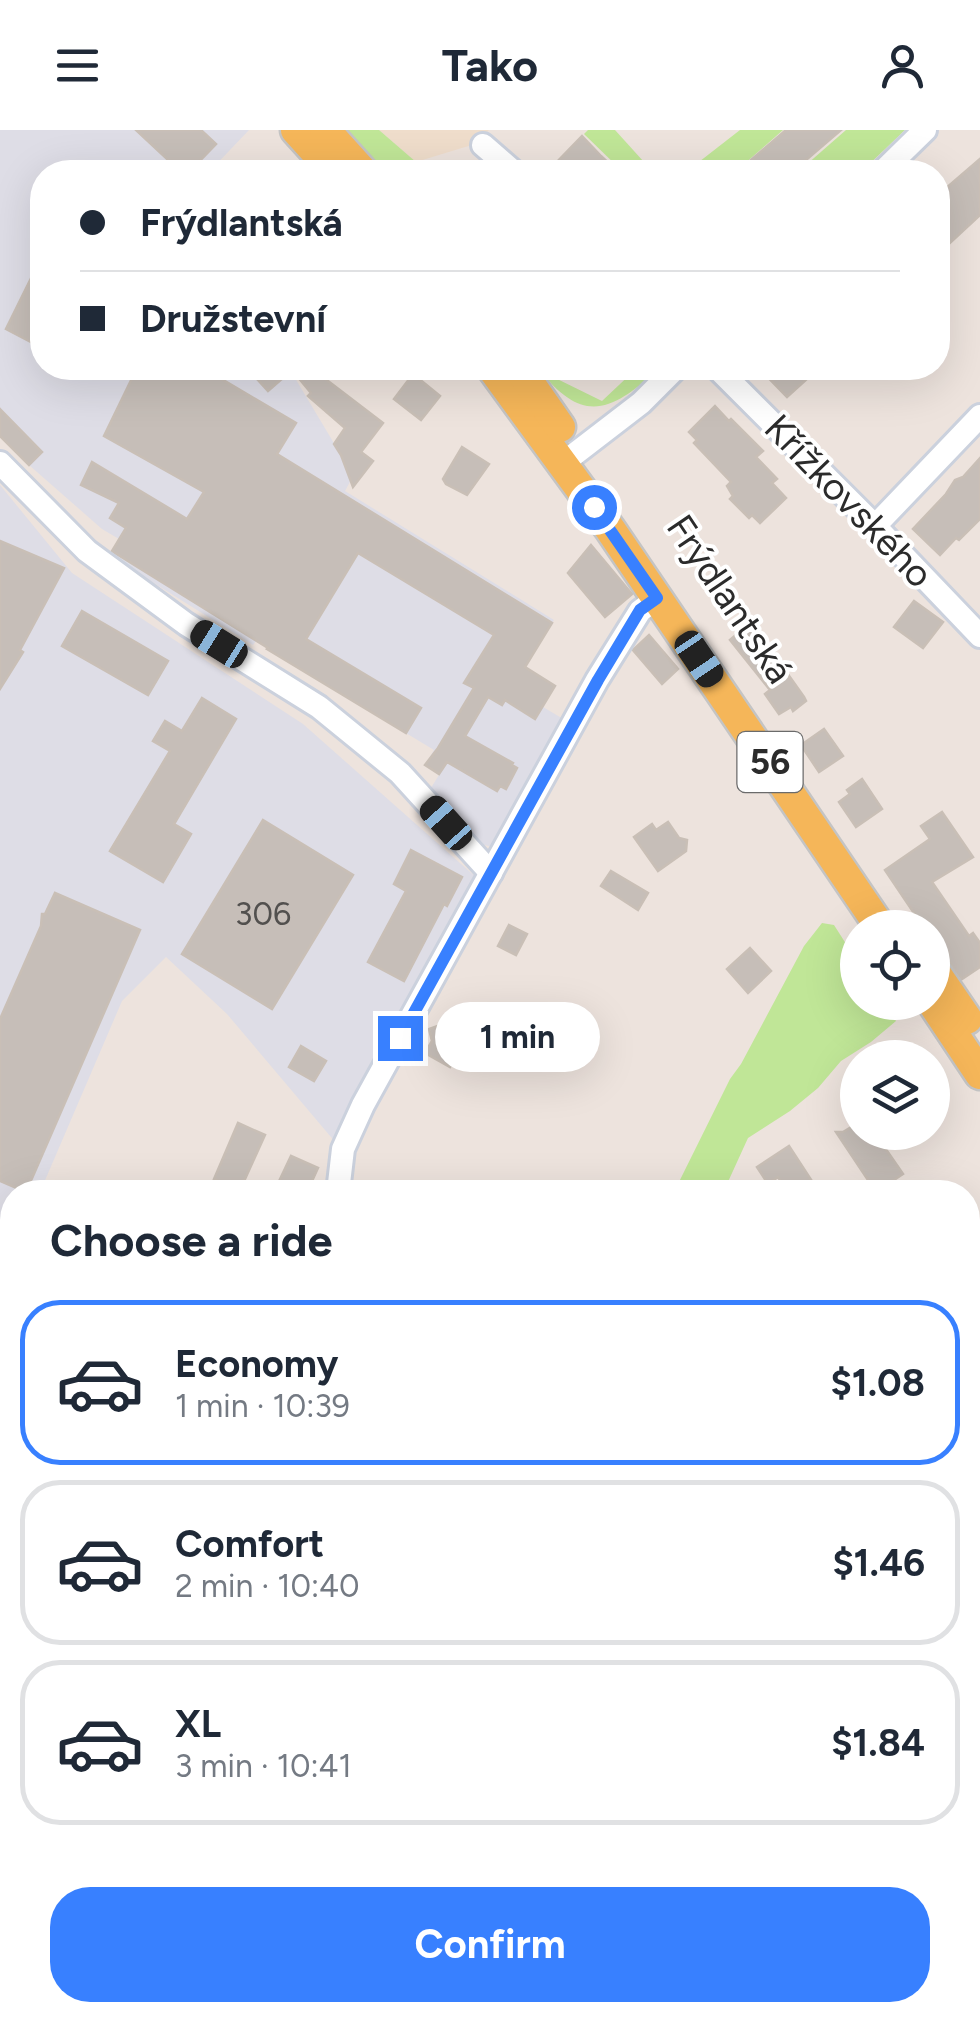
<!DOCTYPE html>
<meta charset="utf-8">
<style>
:root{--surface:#fff;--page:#f2f2f3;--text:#1f2937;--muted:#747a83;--line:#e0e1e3;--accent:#3880ff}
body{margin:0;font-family:Figtree,sans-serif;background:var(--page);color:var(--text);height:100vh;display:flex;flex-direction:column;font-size:38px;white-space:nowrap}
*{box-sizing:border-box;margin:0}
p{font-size:32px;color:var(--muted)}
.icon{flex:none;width:55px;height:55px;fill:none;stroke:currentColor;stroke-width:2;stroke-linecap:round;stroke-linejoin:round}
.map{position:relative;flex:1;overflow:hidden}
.drawer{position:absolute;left:0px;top:1050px;width:980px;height:842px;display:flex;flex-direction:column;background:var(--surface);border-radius:40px 40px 0 0;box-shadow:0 10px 40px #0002}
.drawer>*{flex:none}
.hud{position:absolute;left:30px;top:30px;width:920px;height:220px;border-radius:40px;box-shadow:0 10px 40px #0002;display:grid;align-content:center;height:220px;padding:0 50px;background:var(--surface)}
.controls{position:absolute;left:840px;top:780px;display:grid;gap:20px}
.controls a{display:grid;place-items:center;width:110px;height:110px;border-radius:50%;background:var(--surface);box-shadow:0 10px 40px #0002;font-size:50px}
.end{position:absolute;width:45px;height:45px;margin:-22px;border:12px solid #3880ff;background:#fff;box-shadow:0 0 0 5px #fff}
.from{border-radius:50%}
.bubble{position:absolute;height:70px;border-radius:35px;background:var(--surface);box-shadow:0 10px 40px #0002;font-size:32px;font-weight:700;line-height:70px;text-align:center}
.car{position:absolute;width:30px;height:60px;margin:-30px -15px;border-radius:12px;box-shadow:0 0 8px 2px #0007;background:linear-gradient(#222 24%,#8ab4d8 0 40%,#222 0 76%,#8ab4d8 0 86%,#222 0)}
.hud b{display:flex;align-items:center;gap:35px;height:95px;font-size:38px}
.hud b+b{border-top:2px solid var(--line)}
.hud i{width:25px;height:25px;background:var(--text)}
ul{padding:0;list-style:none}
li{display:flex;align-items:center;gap:30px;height:165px;margin:0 20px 15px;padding:0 30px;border:5px solid var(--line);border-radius:40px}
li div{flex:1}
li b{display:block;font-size:38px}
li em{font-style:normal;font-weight:700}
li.active{border-color:var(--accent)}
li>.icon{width:90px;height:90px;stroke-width:1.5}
h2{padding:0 50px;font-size:45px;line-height:120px}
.action{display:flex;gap:20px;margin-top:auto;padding:20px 50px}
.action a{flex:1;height:115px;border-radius:40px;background:var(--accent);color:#fff;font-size:40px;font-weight:700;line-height:115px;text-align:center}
header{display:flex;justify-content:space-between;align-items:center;height:130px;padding:0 50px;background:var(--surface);font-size:45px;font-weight:700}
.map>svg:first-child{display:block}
.industrial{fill:#dedde6}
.education{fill:#efddcb}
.green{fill:#c0e697}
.building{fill:#c6beb8;stroke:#c9bfb6;stroke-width:2.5}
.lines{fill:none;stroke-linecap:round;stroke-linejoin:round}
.minor-casing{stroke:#cbd1dd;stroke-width:28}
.major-casing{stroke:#c4c4c4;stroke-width:35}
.minor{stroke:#fff;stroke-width:22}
.major{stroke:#f5b659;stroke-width:30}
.route{stroke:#3880ff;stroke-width:12}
.labels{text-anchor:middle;stroke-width:8;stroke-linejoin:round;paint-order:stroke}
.number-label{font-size:32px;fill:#52504e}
.shield{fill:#fff;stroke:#6b6b6b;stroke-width:2.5}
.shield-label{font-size:35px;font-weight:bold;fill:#2b2b2b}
.street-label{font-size:38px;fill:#2b2b2b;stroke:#fff}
</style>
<header><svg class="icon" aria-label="menu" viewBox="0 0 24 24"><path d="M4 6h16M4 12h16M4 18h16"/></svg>Tako<svg class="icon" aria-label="person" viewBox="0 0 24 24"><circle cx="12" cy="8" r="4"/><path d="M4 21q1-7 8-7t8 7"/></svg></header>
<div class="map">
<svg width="980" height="1891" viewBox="0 0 980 1891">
<rect width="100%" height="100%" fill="#ede3dd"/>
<!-- industrial -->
<g class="industrial">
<path d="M 0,0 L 249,0 L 209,42 L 42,42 L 42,238 L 289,238 L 341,325 L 351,350 L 345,361 L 554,490 L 524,539 L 555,556 L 543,577 L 565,590 L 493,717 L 476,713 L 429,661 L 439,645 L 425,635 L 434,620 L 267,519 L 268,517 L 256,511 L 253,515 L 109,425 L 119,409 L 102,399 L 29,335 L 0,306 Z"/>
<path d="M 0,355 L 72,443 L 303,594 L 478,749 L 336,1013 L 227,884 L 166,827 L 122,871 L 40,1062 L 12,1062 L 12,1146 L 0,1175 Z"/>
</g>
<!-- education -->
<path class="education" d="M 379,0 L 489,0 L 475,14 L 416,32 Z"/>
<!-- green -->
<g class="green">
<path d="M 340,0 L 379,0 L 416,32 L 399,42 L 378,42 Z"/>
<path d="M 588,0 L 615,0 L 653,42 L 623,42 L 584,4 Z"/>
<path d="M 740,0 L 783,0 L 735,42 L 686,42 Z"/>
<path d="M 846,0 L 905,0 L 861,42 L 798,42 Z"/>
<path d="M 538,238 L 542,238 L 547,244 L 602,271 L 637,238 L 660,238 C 611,282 583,296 538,238 Z"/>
<path d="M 822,793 L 834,795 L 857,831 L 858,872 L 884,873 L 896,891 L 871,912 L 841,931 L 818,958 L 790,981 L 748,1008 L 727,1054 L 728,1062 L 674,1062 L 730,949 L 741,934 L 804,816 Z"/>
</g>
<!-- building -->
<g class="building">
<path d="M 136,0 L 201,0 L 216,14 L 189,42 L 181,42 Z"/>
<path d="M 786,0 L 841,0 L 792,42 L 737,42 Z"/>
<path d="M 582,6 L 601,26 L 618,42 L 566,42 L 556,33 Z"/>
<path d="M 980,29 L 980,85 L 938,124 L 938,65 Z"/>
<path d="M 42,126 L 42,191 L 31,212 L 6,199 Z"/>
<path d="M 137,238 L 203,238 L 296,293 L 277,324 L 552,493 L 525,537 L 555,556 L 535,589 L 505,570 L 502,575 L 488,567 L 465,606 L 513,633 L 512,635 L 517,638 L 506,659 L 500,656 L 497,661 L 447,632 L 439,644 L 425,635 L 438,618 L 474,558 L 464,553 L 494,505 L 358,423 L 306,509 L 421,578 L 406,603 L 267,519 L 268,518 L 112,421 L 126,398 L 110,388 L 119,373 L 81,355 L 92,332 L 187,389 L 204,362 L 104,306 Z"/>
<path d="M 247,238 L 311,238 L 383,293 L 361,322 L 373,331 L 353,357 L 341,325 L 334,314 L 345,298 L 308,266 L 311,263 L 292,240 L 268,261 Z"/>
<path d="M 759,238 L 819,238 L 787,267 Z"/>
<path d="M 413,244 L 440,266 L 421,290 L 394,269 Z"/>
<path d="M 715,276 L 729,291 L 731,289 L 763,321 L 756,327 L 777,349 L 772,353 L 786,368 L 760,393 L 752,385 L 749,388 L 730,369 L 733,366 L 727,356 L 731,352 L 694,313 L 697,310 L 689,302 Z"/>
<path d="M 0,279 L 42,322 L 29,335 L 0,306 Z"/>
<path d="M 462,317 L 489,334 L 467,365 L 446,354 L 443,349 Z"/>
<path d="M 980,328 L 980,389 L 959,410 L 956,408 L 940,425 L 913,399 L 946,364 L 955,350 L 963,347 Z"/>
<path d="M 0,411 L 64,438 L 20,520 L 23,522 L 0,559 Z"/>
<path d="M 591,415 L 632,464 L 605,487 L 568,443 Z"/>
<path d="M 914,471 L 943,492 L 923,518 L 894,497 Z"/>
<path d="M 82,481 L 168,531 L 148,565 L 62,516 Z"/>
<path d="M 751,492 L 804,567 L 806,571 L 793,581 L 791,577 L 779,584 L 765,564 L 770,560 L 730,510 Z"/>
<path d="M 649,505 L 678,539 L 662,554 L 633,520 Z"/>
<path d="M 202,568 L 236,589 L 174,694 L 191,704 L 163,752 L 110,721 L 170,621 L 153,611 L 165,591 L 182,601 Z"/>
<path d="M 824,599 L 843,626 L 819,642 L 801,615 Z"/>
<path d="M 862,649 L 882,679 L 856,697 L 839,672 L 850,664 L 847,660 Z"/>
<path d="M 942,682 L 973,727 L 932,752 L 969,806 L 973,803 L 980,813 L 980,837 L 962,849 L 932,809 L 932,798 L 924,798 L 885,740 L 930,709 L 921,696 Z"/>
<path d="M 263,690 L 353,745 L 272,879 L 182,824 Z"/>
<path d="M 668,692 L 679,708 L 687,710 L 686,721 L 658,741 L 634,707 L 652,694 L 656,700 Z"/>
<path d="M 411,720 L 462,747 L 447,776 L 444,774 L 404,851 L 368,832 L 406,761 L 394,754 Z"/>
<path d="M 611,741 L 648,763 L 638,780 L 601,756 Z"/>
<path d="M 55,763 L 140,800 L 26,1062 L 0,1051 L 0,889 L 41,796 L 42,784 L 45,784 Z"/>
<path d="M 509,795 L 527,804 L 516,825 L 498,816 Z"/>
<path d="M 750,818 L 771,841 L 748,863 L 727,839 Z"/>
<path d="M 440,895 L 473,914 L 461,934 L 454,930 L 450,937 L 425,923 L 432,911 L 429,899 Z"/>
<path d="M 301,916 L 326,931 L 314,951 L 289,937 Z"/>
<path d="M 238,993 L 265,1005 L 240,1060 L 214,1049 Z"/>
<path d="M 858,993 L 858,1002 L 874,1002 L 903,1044 L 876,1062 L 836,1002 L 843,1002 Z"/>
<path d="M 789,1016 L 819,1062 L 788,1062 L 778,1047 L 768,1054 L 757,1037 Z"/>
<path d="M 291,1026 L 318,1038 L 307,1062 L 274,1062 Z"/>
</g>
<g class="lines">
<defs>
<g id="minor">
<path d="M 483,15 L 514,42"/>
<path d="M 882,42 L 925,0"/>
<path d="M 717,238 L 875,396 L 980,506"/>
<path d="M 0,333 L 87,421 L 186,494 L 319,577 L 400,643 L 491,743"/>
<path d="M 563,333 L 641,273 L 676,238"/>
<path d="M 875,396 L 980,286"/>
<path d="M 338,1062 L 343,1019 L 363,975 L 597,550 L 640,481 L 657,468"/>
<path d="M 600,1880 L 605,1891"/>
<path d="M 533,1891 L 537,1880"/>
</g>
<g id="major">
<path d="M 296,0 L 334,42"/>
<path d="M 325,0 L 363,42"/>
<path d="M 492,238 L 610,399 L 881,798"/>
<path d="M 519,238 L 560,297"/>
<path d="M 932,838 L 967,889"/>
<path d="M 932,872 L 980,944"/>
</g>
</defs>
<!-- minor casing -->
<use href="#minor" class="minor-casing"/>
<!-- major casing -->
<use href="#major" class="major-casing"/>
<!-- minor -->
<use href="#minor" class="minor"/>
<!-- major -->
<use href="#major" class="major"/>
</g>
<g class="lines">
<!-- route -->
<path class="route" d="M 400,908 L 598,550 L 640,480 L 657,468 L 594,377"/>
</g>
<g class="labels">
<!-- number labels -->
<g class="number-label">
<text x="263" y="795">306</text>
</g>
<!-- shield labels -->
<rect class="shield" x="737.5" y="602" width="65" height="60" rx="8"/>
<g class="shield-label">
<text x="770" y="644">56</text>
</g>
<!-- street labels -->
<g class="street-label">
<text transform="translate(849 371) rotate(46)" y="13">Křížkovského</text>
<text transform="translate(730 469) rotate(56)" y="13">Frýdlantská</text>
</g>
</g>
</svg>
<div class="controls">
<a><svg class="icon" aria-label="locate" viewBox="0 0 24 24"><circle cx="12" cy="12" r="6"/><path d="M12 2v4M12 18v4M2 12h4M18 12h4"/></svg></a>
<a><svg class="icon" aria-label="layers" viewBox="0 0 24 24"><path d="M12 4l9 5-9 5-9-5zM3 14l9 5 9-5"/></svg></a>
</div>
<i class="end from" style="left:594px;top:377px"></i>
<i class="end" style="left:400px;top:908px"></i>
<div class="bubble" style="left:435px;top:872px;width:165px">1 min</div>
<i class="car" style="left:219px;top:514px;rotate:302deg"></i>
<i class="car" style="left:699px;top:529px;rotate:146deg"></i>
<i class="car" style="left:446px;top:693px;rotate:318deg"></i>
<div class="hud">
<b><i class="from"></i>Frýdlantská</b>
<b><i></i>Družstevní</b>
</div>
<section class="drawer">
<h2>Choose a ride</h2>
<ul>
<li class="active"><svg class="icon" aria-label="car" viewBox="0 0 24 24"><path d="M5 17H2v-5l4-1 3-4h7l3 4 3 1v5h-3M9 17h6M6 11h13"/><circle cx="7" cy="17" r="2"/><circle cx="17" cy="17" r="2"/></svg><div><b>Economy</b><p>1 min · 10:39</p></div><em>$1.08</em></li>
<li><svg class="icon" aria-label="car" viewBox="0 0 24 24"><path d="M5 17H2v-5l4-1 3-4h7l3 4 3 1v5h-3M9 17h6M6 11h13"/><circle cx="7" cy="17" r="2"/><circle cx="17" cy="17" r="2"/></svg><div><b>Comfort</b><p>2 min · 10:40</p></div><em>$1.46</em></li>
<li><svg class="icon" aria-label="car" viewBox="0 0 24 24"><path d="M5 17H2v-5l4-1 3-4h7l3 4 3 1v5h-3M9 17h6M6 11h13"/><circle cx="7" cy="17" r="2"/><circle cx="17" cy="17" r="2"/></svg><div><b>XL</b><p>3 min · 10:41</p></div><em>$1.84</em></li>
</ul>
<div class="action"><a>Confirm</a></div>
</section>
</div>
